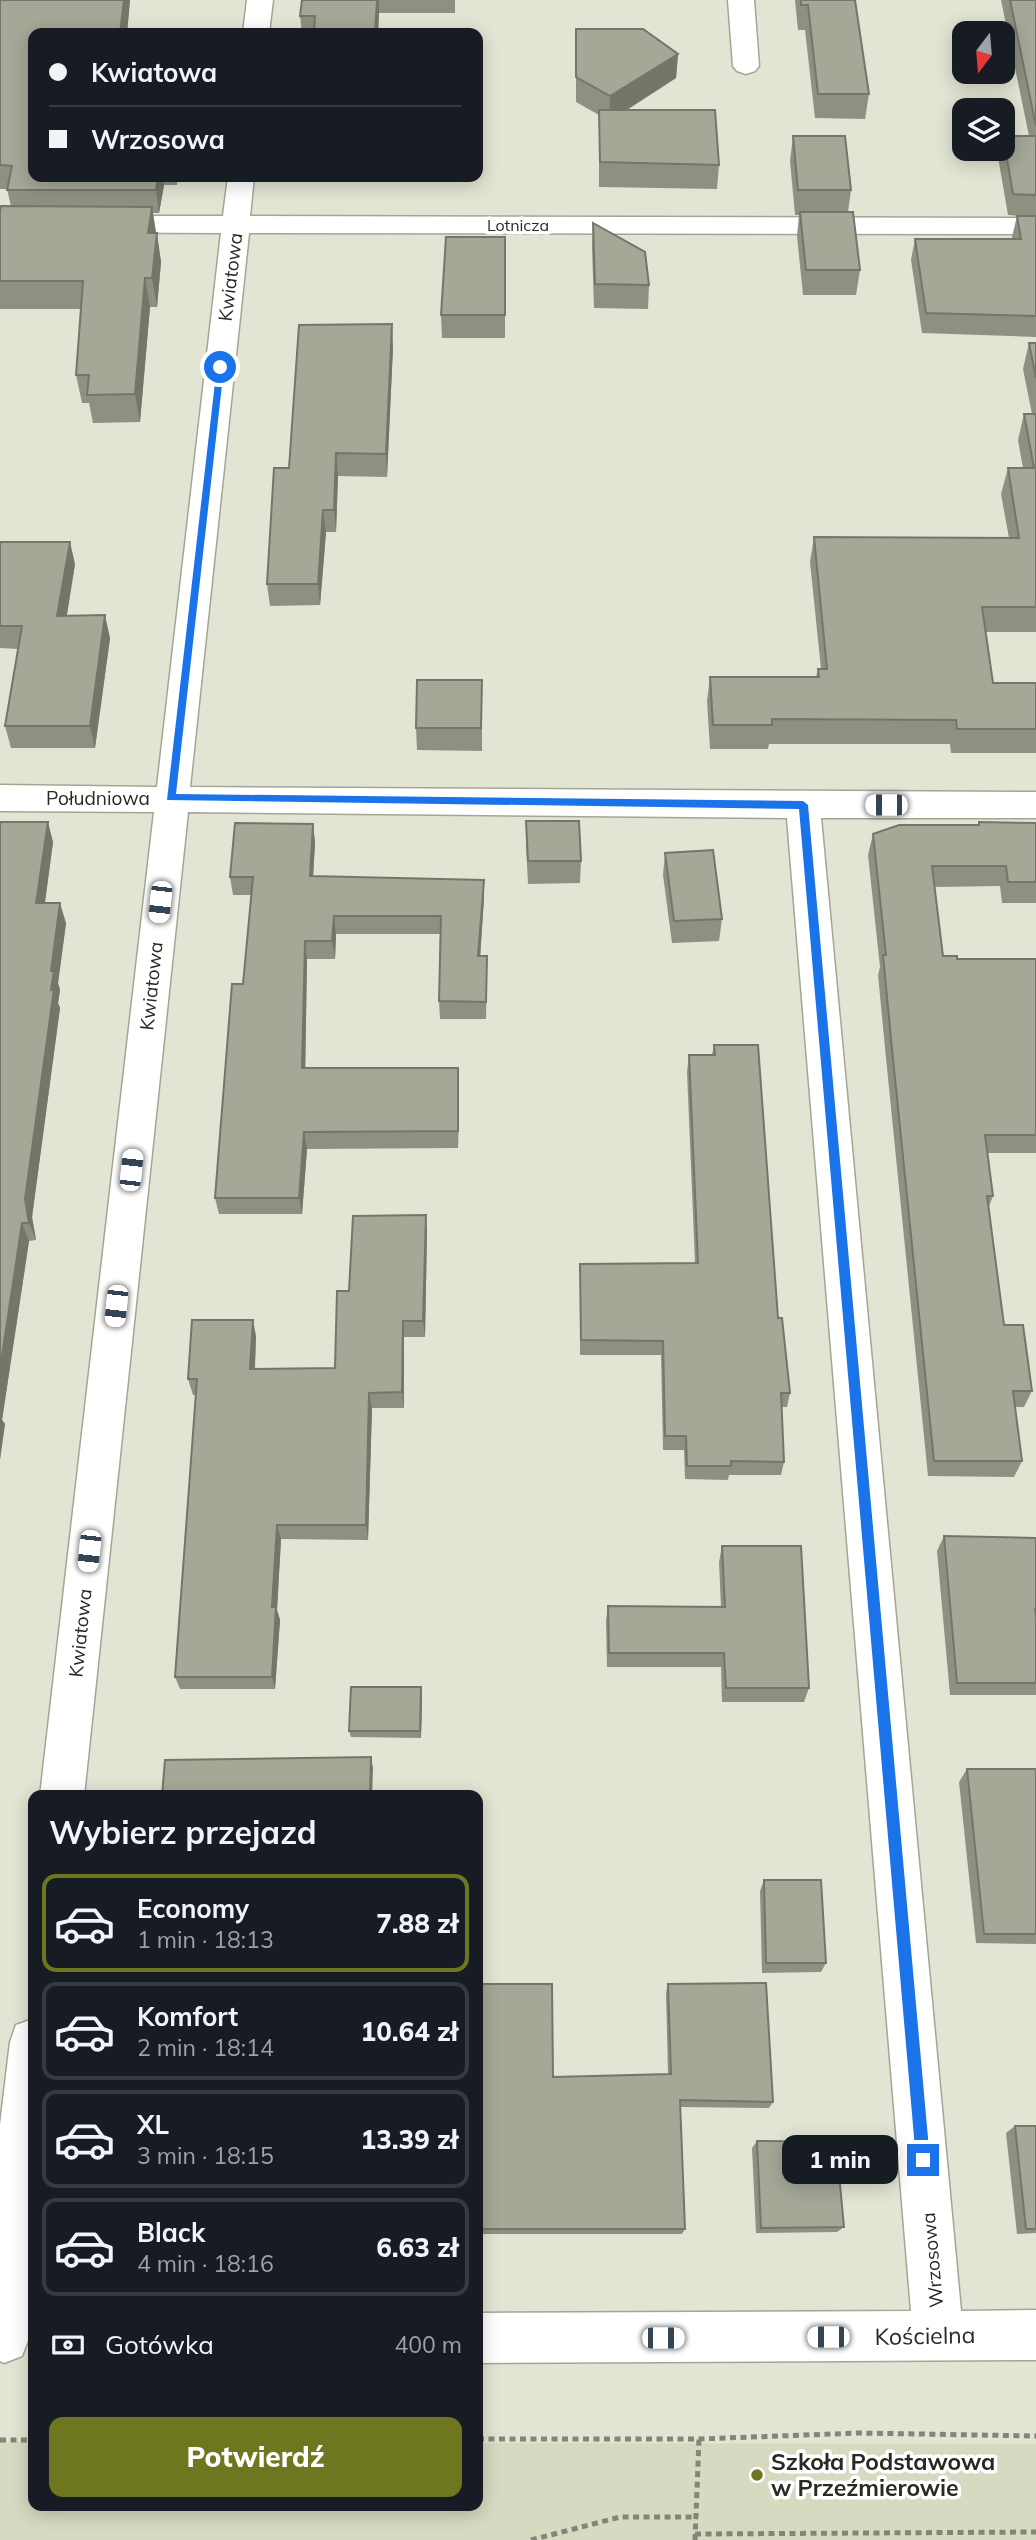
<!DOCTYPE html>
<html lang="pl">
<meta charset="utf-8">
<style>
:root{--surface:#171b24;--page:#242831;--text:#f1f3f6;--muted:#9ea1a6;--line:#363941;--accent:#6e7620}
body{margin:0;font-family:Mulish,sans-serif;background:var(--page);color:var(--text);height:100vh;display:flex;flex-direction:column;font-size:26px;white-space:nowrap}
*{box-sizing:border-box;margin:0}
p{font-size:23px;color:var(--muted)}
.icon{flex:none;width:38px;height:38px;fill:none;stroke:currentColor;stroke-width:2;stroke-linecap:round;stroke-linejoin:round}
.map{position:relative;flex:1;overflow:hidden}
.drawer{position:absolute;left:28px;top:1790px;width:455px;height:721px;display:flex;flex-direction:column;background:var(--surface);border-radius:14px;box-shadow:0 4px 18px #0003}
.drawer>*{flex:none}
.hud{position:absolute;left:28px;top:28px;width:455px;height:154px;border-radius:14px;box-shadow:0 4px 18px #0003;display:grid;align-content:center;height:154px;padding:0 21px;background:var(--surface)}
.needle{width:46px;rotate:196deg}
.tools{position:absolute;left:952px;top:21px;display:grid;gap:14px}
.tools a{display:grid;place-items:center;width:63px;height:63px;border-radius:14px;background:var(--surface);box-shadow:0 4px 18px #0003;font-size:35px}
.end{position:absolute;width:32px;height:32px;margin:-16px;border:9px solid #1a73e8;background:#fff;box-shadow:0 0 0 4px #fff}
.from{border-radius:50%}
.bubble{position:absolute;height:49px;border-radius:14px;background:var(--surface);box-shadow:0 4px 18px #0003;font-size:23px;font-weight:800;line-height:49px;text-align:center}
.car{position:absolute;width:21px;height:42px;margin:-21px -10px;border-radius:9px;box-shadow:0 0 5px 2px #0007;background:linear-gradient(#fff 24%,#345 0 40%,#fff 0 76%,#345 0 86%,#fff 0)}
.hud b{display:flex;align-items:center;gap:24px;height:66px;font-size:26px}
.hud b+b{border-top:2px solid var(--line)}
.hud i{width:18px;height:18px;background:var(--text)}
ul{padding:0;list-style:none}
li{display:flex;align-items:center;gap:21px;height:98px;margin:0 14px 10px;padding:0 7px;border:4px solid var(--line);border-radius:14px}
li div{flex:1}
li b{display:block;font-size:26px}
li em{font-style:normal;font-weight:800}
li.on{border-color:var(--accent)}
li>.icon{width:63px;height:63px;stroke-width:1.5}
h2{padding:0 21px;font-size:32px;line-height:84px}
.pay{display:flex;align-items:center;gap:18px;height:77px;padding:0 21px;font-size:26px}
.pay p{margin-inline-start:auto}
.button{display:flex;gap:14px;margin-top:auto;padding:14px 21px}
.button a{flex:1;height:80px;border-radius:14px;background:var(--accent);color:#fff;font-size:28px;font-weight:800;line-height:80px;text-align:center}
.map>svg:first-child{display:block}
.built{fill:#d6dac1}
.lines{fill:none;stroke-linecap:round;stroke-linejoin:round}
.minor-casing{stroke:#a3a695;stroke-width:3}
.path{stroke:#828578;stroke-width:5;stroke-dasharray:6 4.5;stroke-linecap:butt}
.minor{fill:#fff;fill-rule:evenodd}
.wall{fill:#8e9082}
.shaded-wall{fill:#74766a}
.building{fill:#a5a897;stroke:#74766a;stroke-width:2}
.route{fill:#1a73e8}
.poi-dot{fill:#6e7620;stroke:#fff;stroke-width:2.5}
.labels{text-anchor:middle;stroke-width:7;stroke-linejoin:round;paint-order:stroke}
.far-street-label{font-size:16px;fill:#282a23;stroke:#fff}
.street-label{font-size:19px;fill:#282a23;stroke:#fff}
.near-street-label{font-size:23px;fill:#282a23;stroke:#fff}
.near-poi-label{font-size:23px;font-weight:bold;fill:#282a23;stroke:#fff;text-anchor:start}
</style>
<div class="map">
<svg width="1036" height="2540" viewBox="0 0 1036 2540">
<rect width="100%" height="100%" fill="#e2e5d3"/>
<!-- built -->
<path class="built" d="M 0,2442 L 33,2442 L 33,2506 L 478,2506 L 478,2443 L 1036,2444 L 1036,2540 L 0,2540 Z"/>
<g class="lines">
<defs>
<g id="minor">
<path d="M 247,0 L 273,0 L 269,33 L 243,33 Z"/>
<path d="M 728,0 L 754,0 L 759,66 L 755,71 L 746,74 L 737,71 L 733,66 Z"/>
<path d="M 228,177 L 254,177 L 250,216 L 1036,218 L 1036,234 L 249,233 L 190,787 L 1036,792 L 1036,818 L 821,818 L 961,2311 L 1036,2310 L 1036,2360 L 478,2363 L 478,2313 L 911,2311 L 787,818 L 188,812 L 84,1796 L 40,1796 L 154,812 L 0,811 L 0,785 L 157,787 L 221,233 L 0,232 L 0,216 L 223,216 Z"/>
<path d="M 33,2019 L 33,2268 L 29,2338 L 22,2356 L 4,2363 L 0,2361 L 0,2125 L 10,2042 L 16,2025 Z"/>
</g>
</defs>
<!-- minor casing -->
<use href="#minor" class="minor-casing"/>
<!-- path -->
<g class="path">
<path d="M 478,2439 L 699,2439 L 859,2433 L 1036,2436"/>
<path d="M 0,2440 L 33,2440"/>
<path d="M 695,2534 L 1036,2532"/>
<path d="M 531,2540 L 620,2517 L 697,2517"/>
<path d="M 695,2540 L 699,2439"/>
</g>
<!-- minor -->
<use href="#minor" class="minor"/>
</g>
<!-- wall -->
<g class="wall">
<path d="M 0,0 L 130,0 L 127,33 L 33,33 L 33,177 L 178,177 L 177,185 L 164,185 L 159,213 L 153,213 L 161,262 L 157,307 L 150,307 L 140,422 L 93,423 L 89,403 L 82,403 L 76,375 L 81,309 L 0,309 L 0,211 L 11,206 L 7,189 L 0,189 Z"/>
<path d="M 302,0 L 455,0 L 455,13 L 379,13 L 378,33 L 302,33 L 300,16 Z"/>
<path d="M 795,0 L 855,0 L 869,94 L 865,119 L 815,118 L 805,30 L 798,30 Z"/>
<path d="M 1001,0 L 1036,0 L 1036,337 L 922,333 L 911,260 L 915,239 L 1012,239 L 1012,237 L 1017,216 L 1020,216 L 1008,215 L 998,157 L 1000,149 L 1003,149 L 1003,136 L 1029,136 Z"/>
<path d="M 576,29 L 678,54 L 676,78 L 627,110 L 719,165 L 717,189 L 599,187 L 599,115 L 576,102 Z"/>
<path d="M 793,136 L 851,190 L 848,212 L 860,270 L 856,295 L 803,295 L 797,236 L 799,215 L 795,215 L 790,161 Z"/>
<rect x="295" y="177" width="88" height="4"/>
<path d="M 593,223 L 649,285 L 648,309 L 594,308 L 592,248 Z"/>
<path d="M 505,237 L 505,338 L 442,338 L 441,315 Z"/>
<path d="M 1029,343 L 1036,343 L 1036,632 L 985,632 L 993,683 L 1036,683 L 1036,753 L 951,753 L 950,744 L 769,744 L 768,749 L 710,749 L 707,701 L 710,677 L 816,677 L 818,669 L 821,669 L 810,562 L 814,537 L 1009,538 L 1001,494 L 1008,468 L 1023,468 L 1018,440 L 1024,414 L 1032,414 L 1023,369 Z"/>
<path d="M 393,347 L 387,477 L 338,476 L 336,532 L 326,532 L 320,605 L 270,606 L 267,584 L 289,468 Z"/>
<path d="M 0,542 L 75,564 L 67,615 L 110,638 L 95,748 L 11,748 L 5,726 L 18,649 L 0,648 Z"/>
<path d="M 482,680 L 482,751 L 417,750 L 416,728 Z"/>
<path d="M 526,821 L 581,861 L 580,883 L 528,884 L 526,843 Z"/>
<path d="M 0,822 L 53,842 L 45,903 L 66,923 L 58,983 L 60,990 L 58,1003 L 60,1008 L 32,1217 L 36,1240 L 29,1241 L 2,1420 L 5,1424 L 0,1459 Z"/>
<path d="M 979,822 L 1036,823 L 1036,903 L 1002,903 L 1000,886 L 935,887 L 943,956 L 957,959 L 1036,959 L 1036,1153 L 988,1153 L 993,1196 L 988,1209 L 1004,1325 L 1032,1391 L 1024,1407 L 1015,1407 L 1022,1461 L 1014,1477 L 928,1476 L 886,1058 L 878,975 L 880,967 L 868,855 L 873,834 L 978,825 Z"/>
<path d="M 313,824 L 315,843 L 313,876 L 484,880 L 484,898 L 480,956 L 487,974 L 486,1019 L 440,1019 L 439,1001 L 440,934 L 336,934 L 335,959 L 307,959 L 305,1068 L 459,1085 L 458,1148 L 307,1149 L 302,1214 L 219,1214 L 215,1198 L 243,984 L 251,895 L 233,895 L 230,877 Z"/>
<path d="M 665,853 L 722,919 L 719,941 L 672,943 L 663,875 Z"/>
<path d="M 714,1045 L 778,1318 L 790,1393 L 787,1407 L 781,1407 L 784,1462 L 781,1475 L 729,1475 L 728,1480 L 685,1479 L 684,1450 L 663,1450 L 661,1355 L 580,1355 L 580,1264 L 695,1263 L 687,1072 L 689,1055 L 712,1055 Z"/>
<path d="M 427,1232 L 425,1337 L 404,1337 L 404,1408 L 372,1408 L 368,1540 L 281,1539 L 277,1610 L 280,1620 L 275,1689 L 180,1689 L 175,1677 L 196,1395 L 193,1395 L 188,1379 L 256,1336 L 255,1369 L 335,1368 L 349,1291 Z"/>
<path d="M 944,1536 L 1036,1538 L 1036,1695 L 950,1695 L 937,1551 Z"/>
<path d="M 722,1546 L 809,1688 L 804,1702 L 722,1702 L 721,1667 L 607,1667 L 606,1621 L 608,1606 L 721,1607 L 719,1562 Z"/>
<path d="M 421,1687 L 422,1694 L 421,1738 L 351,1737 L 349,1731 Z"/>
<path d="M 967,1769 L 1036,1769 L 1036,1944 L 976,1943 L 959,1782 Z"/>
<path d="M 764,1880 L 826,1963 L 821,1972 L 762,1973 L 760,1891 Z"/>
<path d="M 478,1984 L 553,2077 L 668,2074 L 666,1993 L 668,1984 L 773,2102 L 769,2108 L 680,2107 L 685,2229 L 682,2234 L 478,2234 Z"/>
<path d="M 1015,2126 L 1036,2126 L 1036,2233 L 1017,2234 L 1006,2133 Z"/>
<path d="M 757,2141 L 844,2227 L 837,2232 L 756,2233 L 752,2148 Z"/>
</g>
<!-- shaded-wall -->
<g class="shaded-wall">
<path d="M 124,0 L 130,0 L 127,33 L 120,33 Z"/>
<path d="M 377,0 L 379,0 L 379,13 L 378,33 L 375,33 Z"/>
<path d="M 678,54 L 676,78 L 609,121 L 610,96 Z"/>
<path d="M 158,177 L 162,177 L 164,185 L 159,213 L 156,190 Z"/>
<path d="M 152,207 L 156,235 L 148,233 Z"/>
<path d="M 157,233 L 161,262 L 157,307 L 152,278 Z"/>
<path d="M 145,278 L 150,307 L 140,422 L 135,394 Z"/>
<path d="M 392,324 L 393,347 L 387,477 L 386,454 Z"/>
<path d="M 336,453 L 338,476 L 336,532 L 334,510 Z"/>
<path d="M 323,510 L 326,532 L 320,605 L 318,584 Z"/>
<path d="M 70,542 L 75,564 L 63,638 L 57,616 Z"/>
<path d="M 105,615 L 110,638 L 95,748 L 90,726 Z"/>
<path d="M 48,822 L 53,842 L 42,923 L 36,903 Z"/>
<path d="M 313,824 L 315,843 L 312,895 L 310,876 Z"/>
<path d="M 484,880 L 484,898 L 479,974 L 478,956 Z"/>
<path d="M 60,903 L 66,923 L 58,983 L 60,990 L 58,1003 L 60,1008 L 32,1217 L 36,1240 L 29,1223 L 25,1199 L 51,990 L 51,971 Z"/>
<path d="M 334,916 L 336,934 L 335,959 L 332,941 Z"/>
<path d="M 305,941 L 307,959 L 305,1085 L 302,1068 Z"/>
<path d="M 458,1068 L 459,1085 L 458,1148 Z"/>
<path d="M 304,1132 L 307,1149 L 302,1214 L 299,1198 Z"/>
<path d="M 426,1215 L 427,1232 L 425,1337 L 423,1321 Z"/>
<path d="M 22,1223 L 29,1241 L 2,1420 L 5,1424 L 0,1459 L 0,1369 Z"/>
<path d="M 253,1320 L 256,1336 L 254,1385 L 250,1369 Z"/>
<path d="M 403,1321 L 404,1337 L 404,1408 L 402,1392 Z"/>
<path d="M 369,1393 L 372,1408 L 368,1540 L 366,1525 Z"/>
<path d="M 277,1525 L 281,1539 L 277,1610 L 280,1620 L 275,1689 L 272,1677 L 272,1607 Z"/>
<path d="M 421,1687 L 422,1694 L 421,1738 L 420,1731 Z"/>
<path d="M 371,1757 L 373,1768 L 372,1796 L 370,1796 Z"/>
</g>
<!-- building -->
<g class="building">
<path d="M 0,0 L 124,0 L 120,33 L 33,33 L 33,177 L 158,177 L 156,190 L 7,190 L 12,166 L 0,165 Z"/>
<path d="M 302,0 L 377,0 L 375,33 L 314,33 L 315,16 L 300,16 Z"/>
<path d="M 801,0 L 855,0 L 869,94 L 818,94 L 808,5 L 801,5 Z"/>
<path d="M 1010,0 L 1036,0 L 1036,126 Z"/>
<path d="M 576,29 L 643,29 L 678,54 L 610,96 L 576,77 Z"/>
<path d="M 599,110 L 715,110 L 719,165 L 600,162 Z"/>
<path d="M 793,136 L 845,136 L 851,190 L 798,190 Z"/>
<path d="M 1003,136 L 1036,136 L 1036,195 L 1013,194 Z"/>
<path d="M 1,206 L 152,207 L 148,233 L 157,233 L 152,278 L 145,278 L 135,394 L 87,395 L 89,375 L 76,375 L 83,281 L 0,281 L 0,211 Z"/>
<path d="M 800,212 L 853,212 L 860,270 L 806,270 Z"/>
<path d="M 1017,216 L 1036,216 L 1036,316 L 926,313 L 915,239 L 1021,239 Z"/>
<path d="M 593,223 L 645,252 L 649,285 L 595,284 Z"/>
<path d="M 446,237 L 505,237 L 505,315 L 441,315 Z"/>
<path d="M 392,324 L 386,454 L 336,453 L 334,510 L 323,510 L 318,584 L 267,584 L 274,468 L 289,468 L 299,325 Z"/>
<path d="M 1029,343 L 1036,343 L 1036,378 Z"/>
<path d="M 1024,414 L 1036,414 L 1036,607 L 982,607 L 993,683 L 1036,683 L 1036,729 L 957,729 L 956,720 L 772,719 L 772,725 L 713,725 L 710,677 L 819,677 L 818,669 L 827,669 L 814,537 L 1019,538 L 1008,468 L 1034,468 Z"/>
<path d="M 0,542 L 70,542 L 57,616 L 105,615 L 90,726 L 5,726 L 22,626 L 0,626 Z"/>
<path d="M 417,680 L 482,680 L 481,728 L 416,728 Z"/>
<path d="M 526,821 L 579,821 L 581,861 L 528,861 Z"/>
<path d="M 0,822 L 48,822 L 36,903 L 60,903 L 51,971 L 54,971 L 51,990 L 54,989 L 25,1199 L 29,1223 L 22,1223 L 0,1369 Z"/>
<path d="M 979,822 L 1036,823 L 1036,882 L 1008,882 L 1006,866 L 932,866 L 943,956 L 957,956 L 957,959 L 1036,959 L 1036,1135 L 985,1135 L 993,1196 L 987,1196 L 1004,1325 L 1023,1325 L 1032,1391 L 1013,1391 L 1022,1461 L 934,1461 L 891,1039 L 883,955 L 886,955 L 873,834 L 899,825 L 979,825 Z"/>
<path d="M 235,823 L 313,824 L 310,876 L 484,880 L 478,956 L 487,956 L 486,1002 L 439,1001 L 441,916 L 334,916 L 332,941 L 305,941 L 302,1068 L 458,1068 L 458,1131 L 304,1132 L 299,1198 L 215,1198 L 232,984 L 243,984 L 253,877 L 230,877 Z"/>
<path d="M 713,850 L 722,919 L 674,921 L 665,853 Z"/>
<path d="M 714,1045 L 758,1045 L 778,1318 L 782,1318 L 790,1393 L 781,1393 L 784,1462 L 731,1461 L 731,1466 L 687,1466 L 686,1436 L 665,1436 L 663,1341 L 581,1340 L 580,1264 L 698,1263 L 689,1055 L 715,1055 Z"/>
<path d="M 426,1215 L 423,1321 L 403,1321 L 402,1392 L 369,1393 L 366,1525 L 277,1525 L 272,1607 L 276,1607 L 272,1677 L 175,1677 L 197,1379 L 188,1379 L 192,1320 L 253,1320 L 250,1369 L 335,1368 L 337,1291 L 349,1291 L 353,1216 Z"/>
<path d="M 944,1536 L 1036,1538 L 1036,1609 L 1035,1609 L 1036,1617 L 1036,1683 L 957,1683 Z"/>
<path d="M 722,1546 L 801,1546 L 809,1688 L 726,1688 L 724,1653 L 609,1653 L 608,1606 L 725,1607 Z"/>
<path d="M 351,1687 L 421,1687 L 420,1731 L 349,1731 Z"/>
<path d="M 371,1757 L 370,1796 L 162,1796 L 165,1760 Z"/>
<path d="M 967,1769 L 1036,1769 L 1036,1934 L 984,1934 Z"/>
<path d="M 764,1880 L 821,1880 L 826,1963 L 766,1963 Z"/>
<path d="M 766,1983 L 773,2102 L 680,2100 L 685,2229 L 478,2229 L 478,1984 L 552,1984 L 553,2077 L 671,2074 L 668,1984 Z"/>
<path d="M 1015,2126 L 1036,2126 L 1036,2229 L 1026,2229 Z"/>
<path d="M 757,2141 L 836,2142 L 844,2227 L 761,2228 Z"/>
</g>
<!-- route -->
<path class="route" d="M 217,365 L 224,367 L 176,794 L 803,801 L 808,805 L 930,2160 L 923,2167 L 916,2160 L 799,809 L 167,800 Z"/>
<!-- markers -->
<circle class="poi-dot" cx="757" cy="2475" r="7"/>
<g class="labels">
<!-- far-street labels -->
<g class="far-street-label">
<text x="518" y="231">Lotnicza</text>
</g>
<!-- street labels -->
<g class="street-label">
<text transform="translate(230 277) rotate(-83)" y="7">Kwiatowa</text>
<text x="98" y="805">Południowa</text>
<text transform="translate(151 986) rotate(-84)" y="7">Kwiatowa</text>
<text transform="translate(80 1633) rotate(-84)" y="7">Kwiatowa</text>
<text transform="translate(932 2260) rotate(-95)" y="7">Wrzosowa</text>
</g>
<!-- near-street labels -->
<g class="near-street-label">
<text transform="translate(925 2336) rotate(-1)" y="8">Kościelna</text>
</g>
<!-- near-poi labels -->
<g class="near-poi-label">
<text x="771" y="2470">Szkoła Podstawowa<tspan x="771" dy="26">w Przeźmierowie</tspan></text>
</g>
</g>
</svg>
<div class="tools">
<a><svg class="needle" viewBox="-14 -14 28 28"><path d="M0-13l5 13h-10z" fill="#e53935"/><path d="M0 13l5-13h-10z" fill="#9ea1a6"/></svg></a>
<a><svg class="icon" aria-label="layers" viewBox="0 0 24 24"><path d="M12 4l9 5-9 5-9-5zM3 14l9 5 9-5"/></svg></a>
</div>
<i class="end from" style="left:220px;top:367px"></i>
<i class="end" style="left:923px;top:2160px"></i>
<div class="bubble" style="left:782px;top:2135px;width:116px">1 min</div>
<i class="car" style="left:886px;top:805px;rotate:270deg"></i>
<i class="car" style="left:160px;top:902px;rotate:186deg"></i>
<i class="car" style="left:131px;top:1170px;rotate:6deg"></i>
<i class="car" style="left:116px;top:1306px;rotate:186deg"></i>
<i class="car" style="left:89px;top:1551px;rotate:186deg"></i>
<i class="car" style="left:828px;top:2337px;rotate:270deg"></i>
<i class="car" style="left:663px;top:2338px;rotate:90deg"></i>
<div class="hud">
<b><i class="from"></i>Kwiatowa</b>
<b><i></i>Wrzosowa</b>
</div>
<section class="drawer">
<h2>Wybierz przejazd</h2>
<ul>
<li class="on"><svg class="icon" aria-label="car" viewBox="0 0 24 24"><path d="M5 17H2v-5l4-1 3-4h7l3 4 3 1v5h-3M9 17h6M6 11h13"/><circle cx="7" cy="17" r="2"/><circle cx="17" cy="17" r="2"/></svg><div><b>Economy</b><p>1 min · 18:13</p></div><em>7.88 zł</em></li>
<li><svg class="icon" aria-label="car" viewBox="0 0 24 24"><path d="M5 17H2v-5l4-1 3-4h7l3 4 3 1v5h-3M9 17h6M6 11h13"/><circle cx="7" cy="17" r="2"/><circle cx="17" cy="17" r="2"/></svg><div><b>Komfort</b><p>2 min · 18:14</p></div><em>10.64 zł</em></li>
<li><svg class="icon" aria-label="car" viewBox="0 0 24 24"><path d="M5 17H2v-5l4-1 3-4h7l3 4 3 1v5h-3M9 17h6M6 11h13"/><circle cx="7" cy="17" r="2"/><circle cx="17" cy="17" r="2"/></svg><div><b>XL</b><p>3 min · 18:15</p></div><em>13.39 zł</em></li>
<li><svg class="icon" aria-label="car" viewBox="0 0 24 24"><path d="M5 17H2v-5l4-1 3-4h7l3 4 3 1v5h-3M9 17h6M6 11h13"/><circle cx="7" cy="17" r="2"/><circle cx="17" cy="17" r="2"/></svg><div><b>Black</b><p>4 min · 18:16</p></div><em>6.63 zł</em></li>
</ul>
<div class="pay"><svg class="icon" aria-label="cash" viewBox="0 0 24 24"><path d="M3 7h18v10H3z"/><circle cx="12" cy="12" r="2"/></svg>Gotówka<p>400 m</p></div>
<div class="button"><a>Potwierdź</a></div>
</section>
</div>
